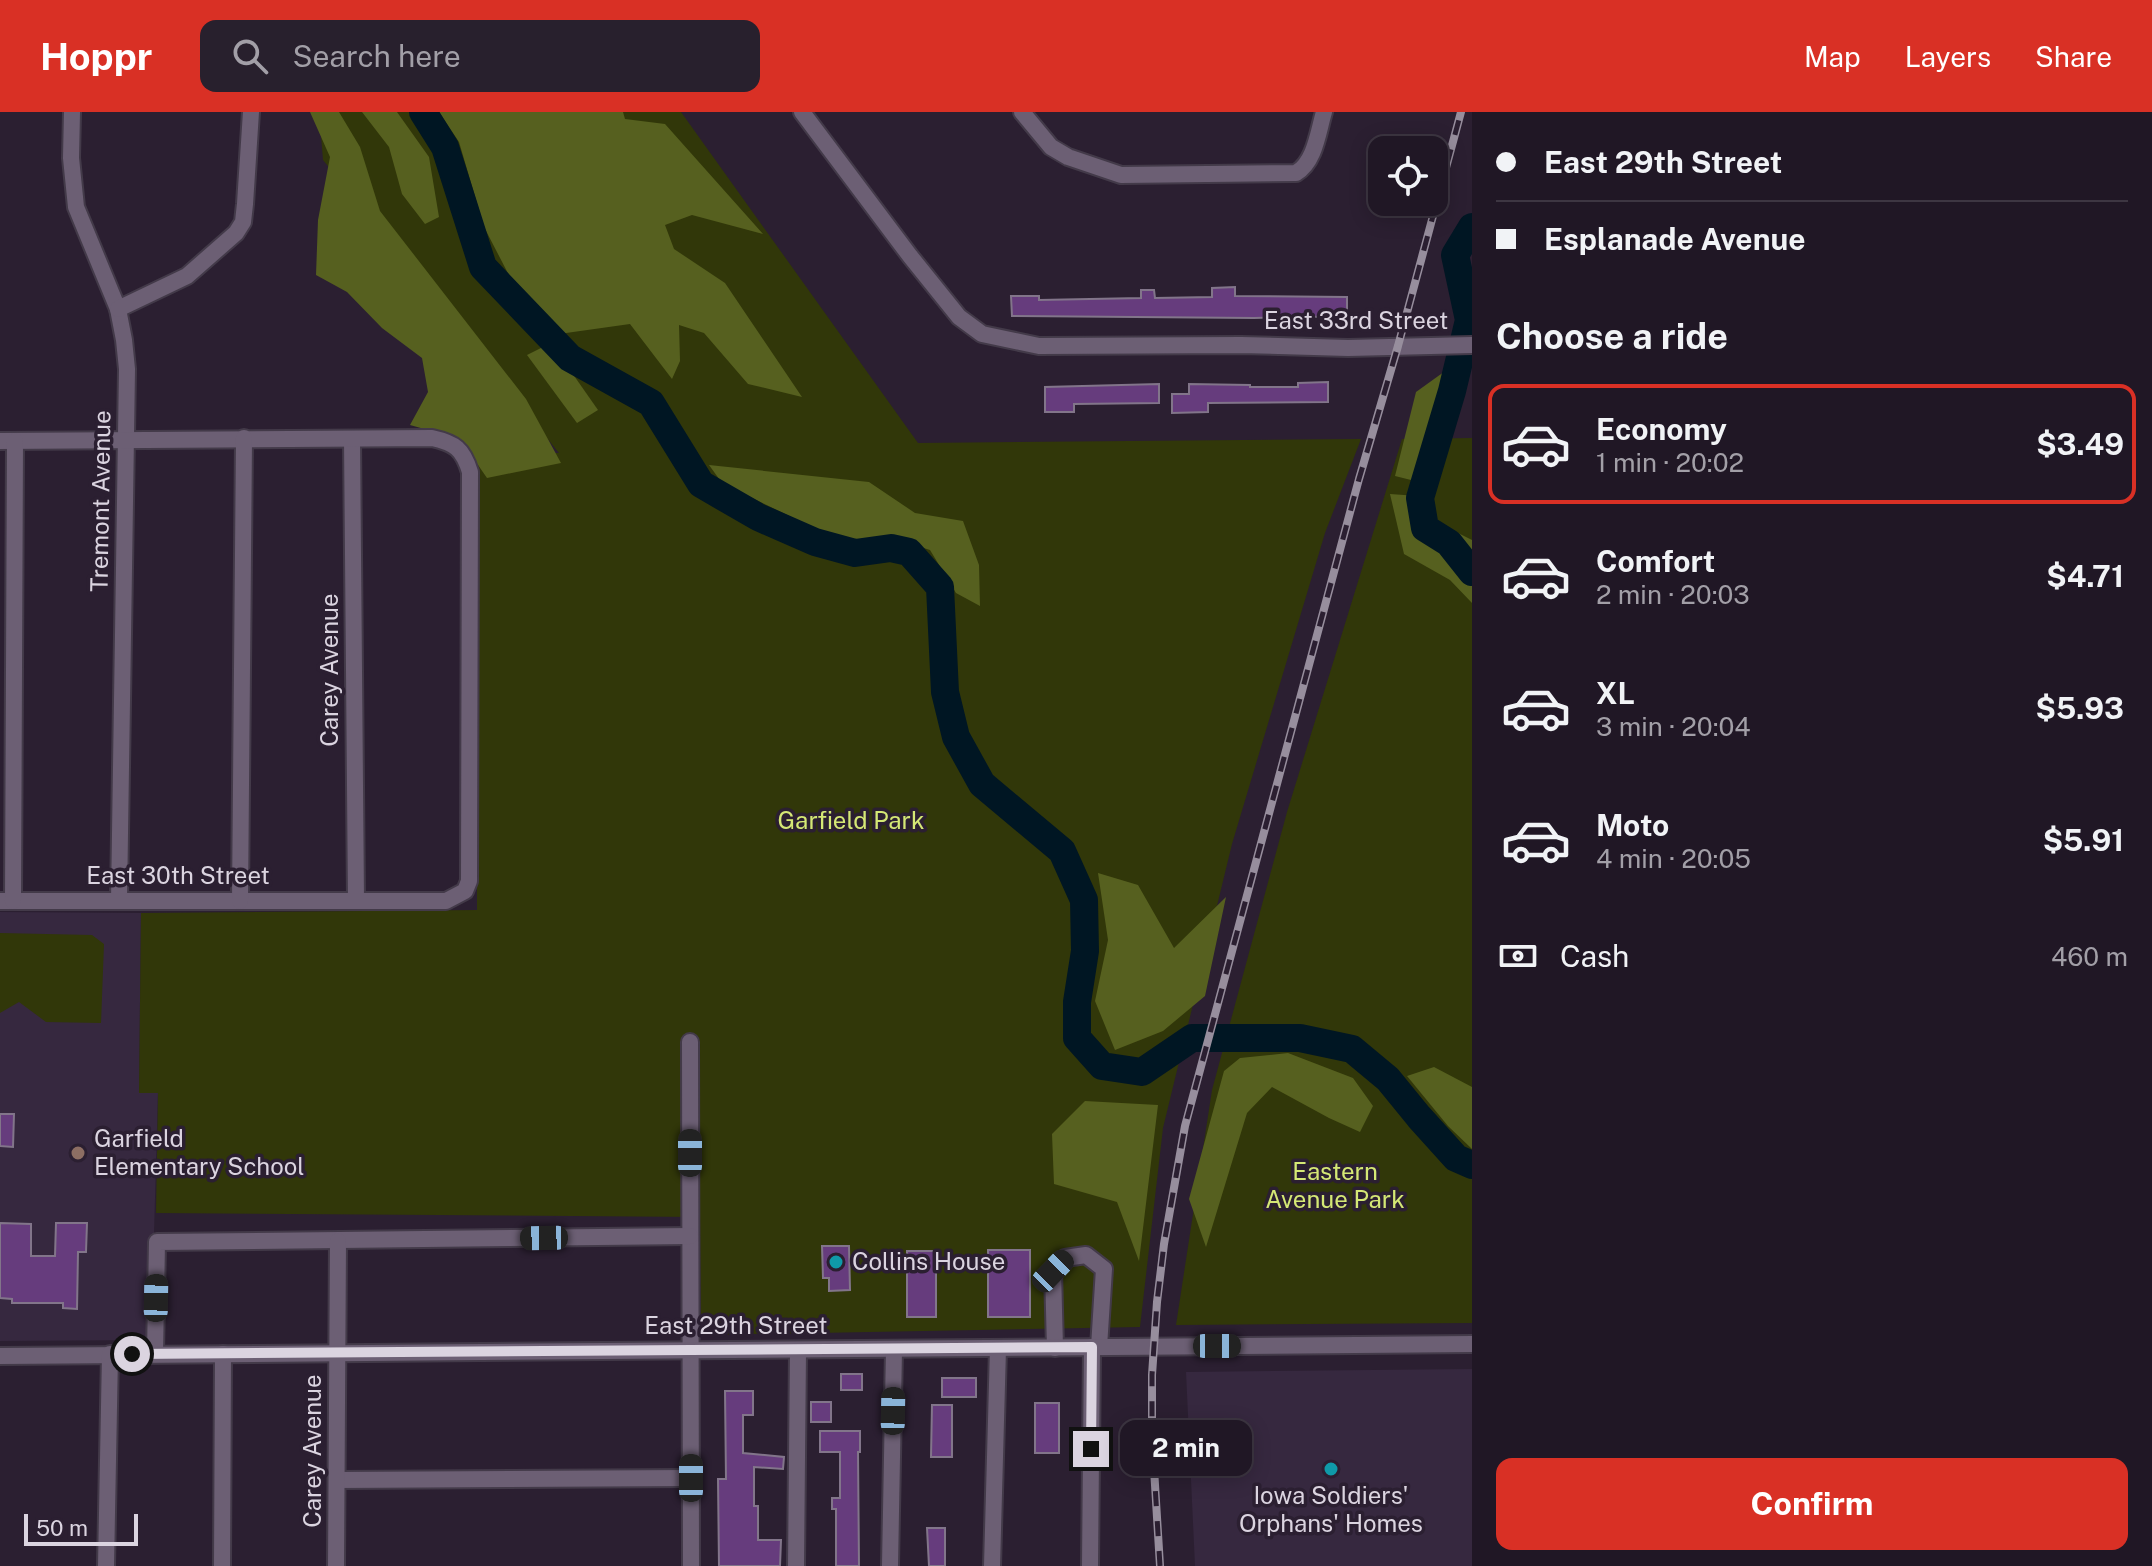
<!DOCTYPE html>
<meta charset="utf-8">
<style>
:root{--surface:#201725;--page:#28202d;--text:#f1f3f6;--muted:#a29fa7;--line:#3d3642;--accent:#d93025}
body{margin:0;font-family:"Public Sans",sans-serif;background:var(--page);color:var(--text);height:100vh;display:flex;flex-direction:column;font-size:30px;white-space:nowrap}
*{box-sizing:border-box;margin:0}
p{font-size:26px;color:var(--muted)}
.icon{flex:none;width:44px;height:44px;fill:none;stroke:currentColor;stroke-width:2;stroke-linecap:round;stroke-linejoin:round}
.map{position:relative;flex:1;overflow:hidden}
.details{display:flex;flex-direction:column;background:var(--surface);width:680px}
.details>*{flex:none}
.guide{display:grid;align-content:center;height:176px;padding:0 24px;background:var(--surface)}
.fabs{position:absolute;left:1368px;top:24px;display:grid;gap:16px}
.fabs a{display:grid;place-items:center;width:80px;height:80px;border-radius:16px;background:var(--surface);box-shadow:0 4px 20px #0003,0 0 0 2px var(--line);font-size:40px}
.scale{position:absolute;left:24px;bottom:20px;width:114px;box-sizing:border-box;padding-left:8px;border:4px solid #dbd4e0;border-top:0;font-size:22px;line-height:28px;white-space:nowrap;color:#dbd4e0;-webkit-text-stroke:6px #2b1f31;paint-order:stroke}
.end{position:absolute;width:36px;height:36px;margin:-18px;border:10px solid #dbd4e0;background:#111;box-shadow:0 0 0 4px #111}
.from{border-radius:50%}
.bubble{position:absolute;height:56px;border-radius:16px;background:var(--surface);box-shadow:0 4px 20px #0003,0 0 0 2px var(--line);font-size:26px;font-weight:700;line-height:56px;text-align:center}
.car{position:absolute;width:24px;height:48px;margin:-24px -12px;border-radius:10px;box-shadow:0 0 6px 2px #0007;background:linear-gradient(#222 24%,#8ab4d8 0 40%,#222 0 76%,#8ab4d8 0 86%,#222 0)}
.guide b{display:flex;align-items:center;gap:28px;height:76px;font-size:30px}
.guide b+b{border-top:2px solid var(--line)}
.guide i{width:20px;height:20px;background:var(--text)}
ul{padding:0;list-style:none}
li{display:flex;align-items:center;gap:24px;height:120px;margin:0 16px 12px;padding:0 8px;border:4px solid transparent;border-radius:16px}
li div{flex:1}
li b{display:block;font-size:30px}
li em{font-style:normal;font-weight:700}
li.active{border-color:var(--accent)}
li>.icon{width:72px;height:72px;stroke-width:1.5}
h2{padding:0 24px;font-size:36px;line-height:96px}
.pay{display:flex;align-items:center;gap:20px;height:88px;padding:0 24px;font-size:30px}
.pay p{margin-inline-start:auto}
.action{display:flex;gap:16px;margin-top:auto;padding:16px 24px}
.action a{flex:1;height:92px;border-radius:16px;background:var(--accent);color:#fff;font-size:32px;font-weight:700;line-height:92px;text-align:center}
header{display:flex;align-items:center;gap:48px;box-sizing:border-box;height:112px;padding:0 40px;background:var(--accent);color:#fff}
header strong{font-size:38px}
nav{display:flex;gap:44px;margin-inline-start:auto;font-size:28px}
.search{width:560px;height:72px;background:var(--page);display:flex;align-items:center;gap:20px;box-sizing:border-box;padding:0 28px;border-radius:16px;color:var(--muted);font-size:30px}
main{display:flex;flex:1;min-height:0}
.map>svg:first-child{display:block}
.built{fill:#36283f}
.green{fill:#313709}
.forest{fill:#56601f}
.lines{fill:none;stroke-linecap:round;stroke-linejoin:round}
.river{stroke:#001623;stroke-width:28}
.building{fill:#663c7d;stroke:#82758a;stroke-width:2}
.minor-casing{stroke:#433a49;stroke-width:20}
.minor{stroke:#6c5f74;stroke-width:16}
.rail-casing{stroke:#978e9d;stroke-width:8}
.rail{stroke:#2b1f31;stroke-width:5;stroke-dasharray:15;stroke-linecap:butt}
.route{stroke:#dbd4e0;stroke-width:10}
.education-dot{fill:#8d6e63;stroke:#2b1f31;stroke-width:3}
.culture-dot{fill:#0f9aa8;stroke:#2b1f31;stroke-width:3}
.labels{text-anchor:middle;stroke-width:7;stroke-linejoin:round;paint-order:stroke}
.street-label{font-size:24px;fill:#dbd4e0;stroke:#2b1f31}
.park-label{font-size:24px;fill:#d5e875;stroke:#2b1f31}
.poi-label{font-size:24px;fill:#dbd4e0;stroke:#2b1f31;text-anchor:start}
</style>
<header>
<strong>Hoppr</strong>
<div class="search"><svg class="icon" aria-label="search" viewBox="0 0 24 24"><circle cx="10" cy="10" r="6"/><path d="M15 15l6 6"/></svg>Search here</div>
<nav><a>Map</a><a>Layers</a><a>Share</a></nav>
</header>
<main>
<div class="map">
<svg width="1472" height="1454" viewBox="0 0 1472 1454">
<rect width="100%" height="100%" fill="#2b1f31"/>
<!-- built -->
<g class="built">
<path d="M 0,800 L 141,801 L 139,980 L 158,980 L 151,1228 L 0,1229 Z"/>
<path d="M 1472,1257 L 1472,1454 L 1195,1454 L 1186,1260 Z"/>
</g>
<!-- green -->
<g class="green">
<path d="M 319,0 L 681,0 L 918,331 L 1361,327 L 1325,421 L 1232,732 L 1163,1016 L 1140,1215 L 701,1223 L 700,1105 L 156,1101 L 158,981 L 139,981 L 141,801 L 477,798 L 477,342 L 559,341 L 323,48 Z"/>
<path d="M 1472,326 L 1472,1211 L 1176,1213 L 1212,978 L 1287,700 L 1402,327 Z"/>
<path d="M 0,821 L 92,823 L 104,832 L 101,911 L 46,910 L 19,890 L 0,901 Z"/>
</g>
<!-- forest -->
<g class="forest">
<path d="M 310,0 L 339,0 L 360,35 L 380,99 L 526,287 L 561,351 L 487,366 L 460,327 L 410,313 L 428,280 L 422,246 L 382,216 L 347,180 L 316,163 L 318,108 L 330,45 Z"/>
<path d="M 362,0 L 397,0 L 429,45 L 439,105 L 425,112 L 402,82 L 389,35 Z"/>
<path d="M 439,0 L 623,0 L 625,7 L 665,12 L 763,122 L 692,103 L 665,113 L 674,137 L 725,171 L 802,285 L 748,272 L 704,221 L 679,213 L 680,249 L 672,267 L 630,212 L 559,222 L 512,169 L 484,115 L 459,30 Z"/>
<path d="M 543,235 L 570,258 L 598,298 L 577,311 L 527,243 Z"/>
<path d="M 1448,257 L 1415,369 L 1395,364 L 1416,280 Z"/>
<path d="M 709,353 L 869,370 L 915,401 L 963,409 L 979,453 L 980,494 L 956,481 L 930,438 L 888,425 L 844,431 L 722,371 Z"/>
<path d="M 1390,382 L 1432,385 L 1438,411 L 1472,428 L 1472,491 L 1450,468 L 1404,442 Z"/>
<path d="M 1098,761 L 1138,773 L 1174,836 L 1226,785 L 1205,884 L 1163,919 L 1115,938 L 1095,889 L 1108,828 Z"/>
<path d="M 1288,941 L 1353,966 L 1373,994 L 1360,1020 L 1329,1006 L 1272,975 L 1247,1001 L 1206,1135 L 1189,1087 L 1224,959 L 1240,946 Z"/>
<path d="M 1434,955 L 1472,975 L 1472,1037 L 1448,1014 L 1407,964 Z"/>
<path d="M 1085,989 L 1158,993 L 1139,1149 L 1117,1090 L 1054,1072 L 1052,1022 Z"/>
</g>
<g class="lines">
<!-- river -->
<g class="river">
<path d="M 423,0 L 445,35 L 483,155 L 570,246 L 651,291 L 701,372 L 758,405 L 815,430 L 855,441 L 891,436 L 909,440 L 940,475 L 945,580 L 956,625 L 982,672 L 1062,739 L 1084,788 L 1085,839 L 1077,890 L 1077,926 L 1102,954 L 1142,960 L 1192,926 L 1300,926 L 1352,937 L 1388,967 L 1419,1005 L 1456,1046 L 1472,1053"/>
<path d="M 1472,115 L 1455,143 L 1469,208 L 1452,279 L 1420,386 L 1425,416 L 1449,431 L 1472,460"/>
</g>
</g>
<!-- building -->
<g class="building">
<path d="M 1235,175 L 1235,184 L 1347,185 L 1347,204 L 1254,206 L 1012,204 L 1011,184 L 1039,184 L 1039,188 L 1141,186 L 1141,178 L 1154,178 L 1155,186 L 1212,185 L 1212,176 Z"/>
<path d="M 1328,270 L 1328,290 L 1208,291 L 1208,300 L 1172,301 L 1172,282 L 1189,282 L 1189,272 L 1250,273 L 1250,275 L 1298,275 L 1298,271 Z"/>
<path d="M 1159,272 L 1159,291 L 1074,292 L 1074,300 L 1045,300 L 1045,275 Z"/>
<path d="M 0,1002 L 14,1002 L 13,1035 L 0,1034 Z"/>
<path d="M 0,1111 L 31,1112 L 31,1144 L 55,1144 L 56,1111 L 87,1111 L 86,1140 L 78,1140 L 77,1197 L 63,1196 L 63,1191 L 12,1191 L 12,1187 L 0,1186 Z"/>
<path d="M 822,1134 L 849,1134 L 850,1178 L 829,1179 L 829,1166 L 823,1166 Z"/>
<rect x="988" y="1138" width="42" height="67"/>
<rect x="907" y="1139" width="29" height="66"/>
<rect x="841" y="1262" width="21" height="16"/>
<rect x="942" y="1266" width="34" height="19"/>
<path d="M 725,1279 L 753,1279 L 753,1303 L 743,1303 L 743,1341 L 784,1345 L 783,1357 L 754,1355 L 754,1394 L 758,1394 L 758,1428 L 781,1428 L 780,1454 L 719,1454 L 718,1367 L 726,1367 Z"/>
<rect x="811" y="1290" width="20" height="20"/>
<rect x="1035" y="1291" width="24" height="50"/>
<path d="M 932,1293 L 952,1293 L 952,1345 L 931,1345 Z"/>
<path d="M 820,1319 L 860,1319 L 860,1340 L 858,1340 L 859,1454 L 836,1454 L 836,1397 L 832,1397 L 832,1386 L 840,1386 L 840,1340 L 820,1340 Z"/>
<path d="M 927,1416 L 945,1416 L 945,1454 L 929,1454 Z"/>
</g>
<g class="lines">
<defs>
<g id="minor">
<path d="M 72,0 L 71,46 L 76,95 L 118,197 L 124,228 L 127,257 L 119,788"/>
<path d="M 802,0 L 910,144 L 959,205 L 982,222 L 1039,234 L 1241,233 L 1348,236 L 1472,233"/>
<path d="M 1022,0 L 1051,35 L 1068,45 L 1121,63 L 1296,61 C 1315,50 1318,20 1324,0"/>
<path d="M 118,197 L 187,164 L 236,121 L 243,110 L 245,92 L 251,0"/>
<path d="M 352,327 L 356,789"/>
<path d="M 0,329 L 432,326 C 455,331 463,337 470,360 L 469,769 L 465,779 L 446,789 L 0,789"/>
<path d="M 13,789 L 15,329"/>
<path d="M 240,789 L 244,326"/>
<path d="M 690,930 L 691,1454"/>
<path d="M 1055,1236 L 1053,1159 L 1065,1146 L 1086,1143 L 1104,1157 L 1099,1235"/>
<path d="M 155,1242 L 157,1130 L 690,1124"/>
<path d="M 0,1244 L 1472,1232"/>
<path d="M 337,1368 L 691,1366"/>
<path d="M 106,1454 L 110,1242"/>
<path d="M 222,1454 L 223,1242"/>
<path d="M 336,1454 L 338,1129"/>
<path d="M 796,1454 L 798,1238"/>
<path d="M 890,1454 L 894,1237"/>
<path d="M 992,1454 L 998,1236"/>
<path d="M 1090,1454 L 1092,1235"/>
</g>
</defs>
<!-- minor casing -->
<use href="#minor" class="minor-casing"/>
<!-- minor -->
<use href="#minor" class="minor"/>
<defs>
<path id="rail" d="M 1160,1454 L 1152,1324 L 1152,1263 L 1157,1190 L 1164,1132 L 1185,1014 L 1359,367 L 1398,234 L 1461,0"/>
</defs>
<!-- rail casing -->
<use href="#rail" class="rail-casing"/>
<!-- rail -->
<use href="#rail" class="rail"/>
</g>
<g class="lines">
<!-- route -->
<path class="route" d="M 132,1242 L 1092,1235 L 1091,1337"/>
</g>
<!-- markers -->
<circle class="education-dot" cx="78" cy="1041" r="8"/>
<g class="culture-dot">
<circle cx="836" cy="1150" r="8"/>
<circle cx="1331" cy="1357" r="8"/>
</g>
<g class="labels">
<!-- street labels -->
<g class="street-label">
<text x="1356" y="217">East 33rd Street</text>
<text transform="translate(101 389) rotate(-89)" y="8">Tremont Avenue</text>
<text transform="translate(330 558) rotate(-90)" y="8">Carey Avenue</text>
<text x="178" y="772">East 30th Street</text>
<text x="736" y="1222">East 29th Street</text>
<text transform="translate(313 1339) rotate(-90)" y="8">Carey Avenue</text>
</g>
<!-- park labels -->
<g class="park-label">
<text x="851" y="717">Garfield Park</text>
<text x="1335" y="1068">Eastern<tspan x="1335" dy="28">Avenue Park</tspan></text>
</g>
<!-- poi labels -->
<g class="poi-label">
<text x="94" y="1035">Garfield<tspan x="94" dy="28">Elementary School</tspan></text>
<text x="852" y="1158">Collins House</text>
<text x="1331" y="1392" text-anchor="middle">Iowa Soldiers'<tspan x="1331" dy="28">Orphans' Homes</tspan></text>
</g>
</g>
</svg>
<div class="fabs">
<a><svg class="icon" aria-label="locate" viewBox="0 0 24 24"><circle cx="12" cy="12" r="6"/><path d="M12 2v4M12 18v4M2 12h4M18 12h4"/></svg></a>
</div>
<div class="scale">50 m</div>
<i class="end from" style="left:132px;top:1242px"></i>
<i class="end" style="left:1091px;top:1337px"></i>
<div class="bubble" style="left:1120px;top:1308px;width:132px">2 min</div>
<i class="car" style="left:690px;top:1041px;rotate:0deg"></i>
<i class="car" style="left:544px;top:1126px;rotate:269deg"></i>
<i class="car" style="left:1053px;top:1159px;rotate:44deg"></i>
<i class="car" style="left:156px;top:1186px;rotate:1deg"></i>
<i class="car" style="left:1217px;top:1234px;rotate:90deg"></i>
<i class="car" style="left:893px;top:1299px;rotate:1deg"></i>
<i class="car" style="left:691px;top:1366px;rotate:0deg"></i>
</div>
<section class="details">
<div class="guide">
<b><i class="from"></i>East 29th Street</b>
<b><i></i>Esplanade Avenue</b>
</div>
<h2>Choose a ride</h2>
<ul>
<li class="active"><svg class="icon" aria-label="car" viewBox="0 0 24 24"><path d="M5 17H2v-5l4-1 3-4h7l3 4 3 1v5h-3M9 17h6M6 11h13"/><circle cx="7" cy="17" r="2"/><circle cx="17" cy="17" r="2"/></svg><div><b>Economy</b><p>1 min · 20:02</p></div><em>$3.49</em></li>
<li><svg class="icon" aria-label="car" viewBox="0 0 24 24"><path d="M5 17H2v-5l4-1 3-4h7l3 4 3 1v5h-3M9 17h6M6 11h13"/><circle cx="7" cy="17" r="2"/><circle cx="17" cy="17" r="2"/></svg><div><b>Comfort</b><p>2 min · 20:03</p></div><em>$4.71</em></li>
<li><svg class="icon" aria-label="car" viewBox="0 0 24 24"><path d="M5 17H2v-5l4-1 3-4h7l3 4 3 1v5h-3M9 17h6M6 11h13"/><circle cx="7" cy="17" r="2"/><circle cx="17" cy="17" r="2"/></svg><div><b>XL</b><p>3 min · 20:04</p></div><em>$5.93</em></li>
<li><svg class="icon" aria-label="car" viewBox="0 0 24 24"><path d="M5 17H2v-5l4-1 3-4h7l3 4 3 1v5h-3M9 17h6M6 11h13"/><circle cx="7" cy="17" r="2"/><circle cx="17" cy="17" r="2"/></svg><div><b>Moto</b><p>4 min · 20:05</p></div><em>$5.91</em></li>
</ul>
<div class="pay"><svg class="icon" aria-label="cash" viewBox="0 0 24 24"><path d="M3 7h18v10H3z"/><circle cx="12" cy="12" r="2"/></svg>Cash<p>460 m</p></div>
<div class="action"><a>Confirm</a></div>
</section>
</main>
